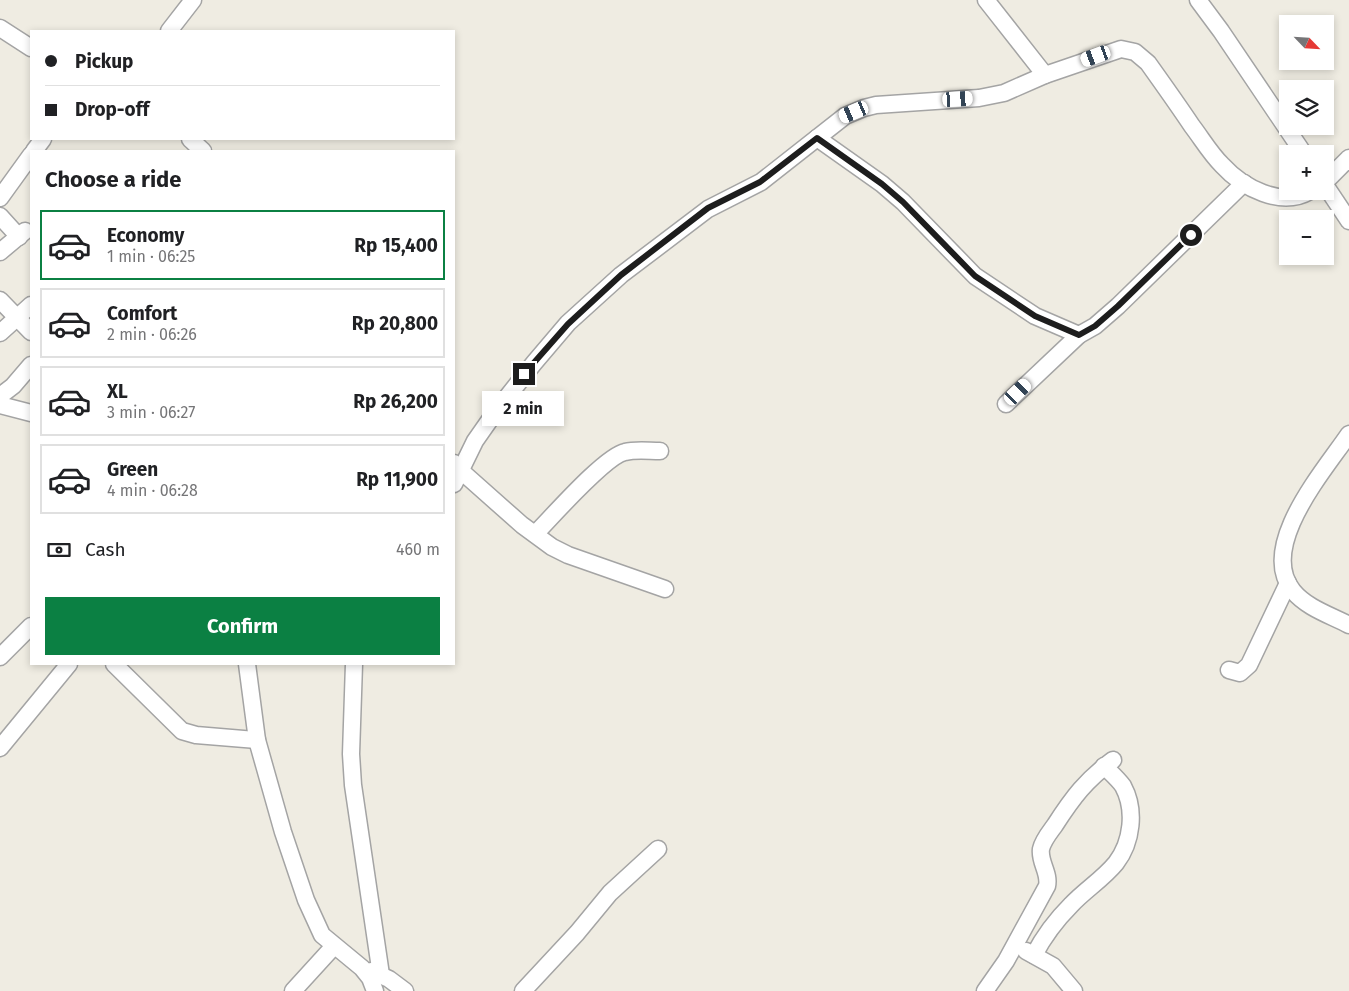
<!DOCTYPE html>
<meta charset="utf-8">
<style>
:root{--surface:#fff;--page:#f2f2f2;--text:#202124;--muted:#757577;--line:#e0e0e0;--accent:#0b8043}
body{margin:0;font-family:"Fira Sans",sans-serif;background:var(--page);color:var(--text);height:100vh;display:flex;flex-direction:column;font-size:19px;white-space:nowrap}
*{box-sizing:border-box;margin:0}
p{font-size:16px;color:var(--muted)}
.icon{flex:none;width:28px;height:28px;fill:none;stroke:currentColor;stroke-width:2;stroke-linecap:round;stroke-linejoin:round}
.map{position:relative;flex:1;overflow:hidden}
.drawer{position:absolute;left:30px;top:150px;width:425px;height:515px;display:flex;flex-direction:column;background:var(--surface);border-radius:0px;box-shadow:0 2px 8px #0003}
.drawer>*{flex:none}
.banner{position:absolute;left:30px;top:30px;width:425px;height:110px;border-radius:0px;box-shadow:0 2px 8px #0003;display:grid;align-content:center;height:110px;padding:0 15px;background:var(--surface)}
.needle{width:32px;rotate:115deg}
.buttons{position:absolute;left:1279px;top:15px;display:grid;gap:10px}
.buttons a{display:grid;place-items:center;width:55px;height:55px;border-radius:0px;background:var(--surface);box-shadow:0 2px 8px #0003;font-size:25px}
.end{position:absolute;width:22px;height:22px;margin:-11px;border:6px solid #1d1d1d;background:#fff;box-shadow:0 0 0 2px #fff}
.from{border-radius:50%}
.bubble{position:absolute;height:35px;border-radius:0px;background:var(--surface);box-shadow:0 2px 8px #0003;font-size:16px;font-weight:700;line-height:35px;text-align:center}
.car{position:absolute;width:15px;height:30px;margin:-15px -8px;border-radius:6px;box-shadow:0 0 4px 1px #0007;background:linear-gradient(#fff 24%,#345 0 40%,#fff 0 76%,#345 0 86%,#fff 0)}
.banner b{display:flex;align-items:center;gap:18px;height:48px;font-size:19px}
.banner b+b{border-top:1px solid var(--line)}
.banner i{width:12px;height:12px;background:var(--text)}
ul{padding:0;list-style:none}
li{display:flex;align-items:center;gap:15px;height:70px;margin:0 10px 8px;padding:0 5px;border:2px solid var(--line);border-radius:0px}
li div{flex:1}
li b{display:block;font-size:19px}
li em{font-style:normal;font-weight:700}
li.on{border-color:var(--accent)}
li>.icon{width:45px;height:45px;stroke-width:1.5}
h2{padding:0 15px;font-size:22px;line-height:60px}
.pay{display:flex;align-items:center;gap:12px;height:55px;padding:0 15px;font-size:19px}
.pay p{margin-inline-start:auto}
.cta{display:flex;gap:10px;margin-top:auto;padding:10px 15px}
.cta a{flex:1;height:58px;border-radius:0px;background:var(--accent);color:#fff;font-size:20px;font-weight:700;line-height:58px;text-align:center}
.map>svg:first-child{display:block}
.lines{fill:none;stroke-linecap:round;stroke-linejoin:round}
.minor-casing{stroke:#a4a4a4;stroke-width:19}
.minor{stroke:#fff;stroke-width:16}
.route{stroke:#1d1d1d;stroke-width:6}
</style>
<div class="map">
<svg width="1349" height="991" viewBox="0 0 1349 991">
<rect width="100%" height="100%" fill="#efece2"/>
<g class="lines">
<defs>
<g id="minor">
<path d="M 986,0 L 1045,75"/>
<path d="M 1198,0 L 1221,31 L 1304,154"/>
<path d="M 0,28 L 31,48"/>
<path d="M 169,31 L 193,0"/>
<path d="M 817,138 L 882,184 L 903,202 L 975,276 L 1035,316 L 1079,335"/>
<path d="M 190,139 L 203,151"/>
<path d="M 34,151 L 43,139"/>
<path d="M 1325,182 L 1349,158"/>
<path d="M 1325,185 L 1349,221"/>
<path d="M 0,198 L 31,155"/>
<path d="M 0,216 L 19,237"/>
<path d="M 0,252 L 25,231"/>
<path d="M 0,300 L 31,332"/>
<path d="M 0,333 L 31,305"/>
<path d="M 0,396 L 13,386 L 31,365"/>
<path d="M 1006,404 L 1079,335 L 1095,326 L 1118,306 L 1244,183"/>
<path d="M 0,405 L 31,413"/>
<path d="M 1349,434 C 1324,471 1257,547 1293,591 C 1307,608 1330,615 1349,625"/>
<path d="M 454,463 L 460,470 L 522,525 L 552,547 L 568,555 L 665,589"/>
<path d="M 454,484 L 475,441 L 496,411 L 534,363 L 568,323 L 621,275 L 708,209 L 761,182 L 845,116 L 864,108 L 876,105 L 979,98 L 1004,93 L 1045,75 L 1121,49 L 1135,52 L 1148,63 C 1163,84 1178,105 1192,126 C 1202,139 1210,153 1222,165 C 1243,188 1281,208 1310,191"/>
<path d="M 535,534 C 552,517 605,456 625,452 C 636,449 649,451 660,451"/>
<path d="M 0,657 L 31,626"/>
<path d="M 114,664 L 182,731 L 196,735 L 257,740"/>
<path d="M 247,664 L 257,740 L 283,832 L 306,900 L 322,935 L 362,968 L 370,978 L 375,991"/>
<path d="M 354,664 L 351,754 L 353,785 L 381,975"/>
<path d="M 1229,670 L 1240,673 L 1249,665 L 1288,583"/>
<path d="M 0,748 L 69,664"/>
<path d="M 1026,951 L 1053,966 L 1074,991"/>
<path d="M 1034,955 C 1044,936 1056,920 1071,905 C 1085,890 1103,879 1116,863 C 1132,842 1136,810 1123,786 C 1118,779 1110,772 1104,766"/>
<path d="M 371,971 L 389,979 L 405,991"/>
<path d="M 293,991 L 334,946"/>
<path d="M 523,991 L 577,933 L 610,893 L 658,849"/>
<path d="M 985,991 L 1006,961 L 1047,886 C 1050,873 1039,862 1041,849 C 1043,840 1050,832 1055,825 C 1073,797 1086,780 1113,760"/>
</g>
</defs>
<!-- minor casing -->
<use href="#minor" class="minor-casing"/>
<!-- minor -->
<use href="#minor" class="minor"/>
</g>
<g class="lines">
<!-- route -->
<path class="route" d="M 524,374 L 568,324 L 621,275 L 708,208 L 760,182 L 817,138 L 882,184 L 903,202 L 975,276 L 1035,316 L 1079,335 L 1095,326 L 1118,306 L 1191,235"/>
</g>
</svg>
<div class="buttons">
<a><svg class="needle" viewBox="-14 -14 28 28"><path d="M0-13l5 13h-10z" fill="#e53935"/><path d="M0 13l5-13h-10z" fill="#757577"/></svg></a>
<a><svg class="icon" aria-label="layers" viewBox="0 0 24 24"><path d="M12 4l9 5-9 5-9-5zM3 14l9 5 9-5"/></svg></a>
<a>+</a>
<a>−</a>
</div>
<i class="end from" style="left:1191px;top:235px"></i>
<i class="end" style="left:524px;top:374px"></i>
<div class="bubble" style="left:482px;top:391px;width:82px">2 min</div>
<i class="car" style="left:1096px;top:56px;rotate:250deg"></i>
<i class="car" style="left:958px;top:99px;rotate:87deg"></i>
<i class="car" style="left:854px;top:112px;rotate:247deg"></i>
<i class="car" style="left:1018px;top:392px;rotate:46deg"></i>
<div class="banner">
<b><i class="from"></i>Pickup</b>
<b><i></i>Drop-off</b>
</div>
<section class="drawer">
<h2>Choose a ride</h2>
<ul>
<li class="on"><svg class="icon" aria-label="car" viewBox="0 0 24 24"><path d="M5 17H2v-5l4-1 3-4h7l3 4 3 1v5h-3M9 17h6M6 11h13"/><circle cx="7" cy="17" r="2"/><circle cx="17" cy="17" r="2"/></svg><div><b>Economy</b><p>1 min · 06:25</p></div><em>Rp 15,400</em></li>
<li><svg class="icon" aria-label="car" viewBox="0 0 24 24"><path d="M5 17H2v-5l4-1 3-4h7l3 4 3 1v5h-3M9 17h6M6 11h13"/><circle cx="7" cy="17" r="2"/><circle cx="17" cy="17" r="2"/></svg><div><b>Comfort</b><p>2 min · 06:26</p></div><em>Rp 20,800</em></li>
<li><svg class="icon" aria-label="car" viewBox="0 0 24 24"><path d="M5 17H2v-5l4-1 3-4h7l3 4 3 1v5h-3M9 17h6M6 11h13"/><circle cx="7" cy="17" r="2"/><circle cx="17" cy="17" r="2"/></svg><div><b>XL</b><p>3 min · 06:27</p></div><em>Rp 26,200</em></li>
<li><svg class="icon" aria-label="car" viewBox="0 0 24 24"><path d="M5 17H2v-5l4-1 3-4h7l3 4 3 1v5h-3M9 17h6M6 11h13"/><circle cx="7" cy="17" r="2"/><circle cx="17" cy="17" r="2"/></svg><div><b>Green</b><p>4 min · 06:28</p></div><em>Rp 11,900</em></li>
</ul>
<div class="pay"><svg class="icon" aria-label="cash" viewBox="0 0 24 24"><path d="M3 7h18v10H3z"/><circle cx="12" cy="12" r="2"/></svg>Cash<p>460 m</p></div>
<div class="cta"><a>Confirm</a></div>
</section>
</div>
